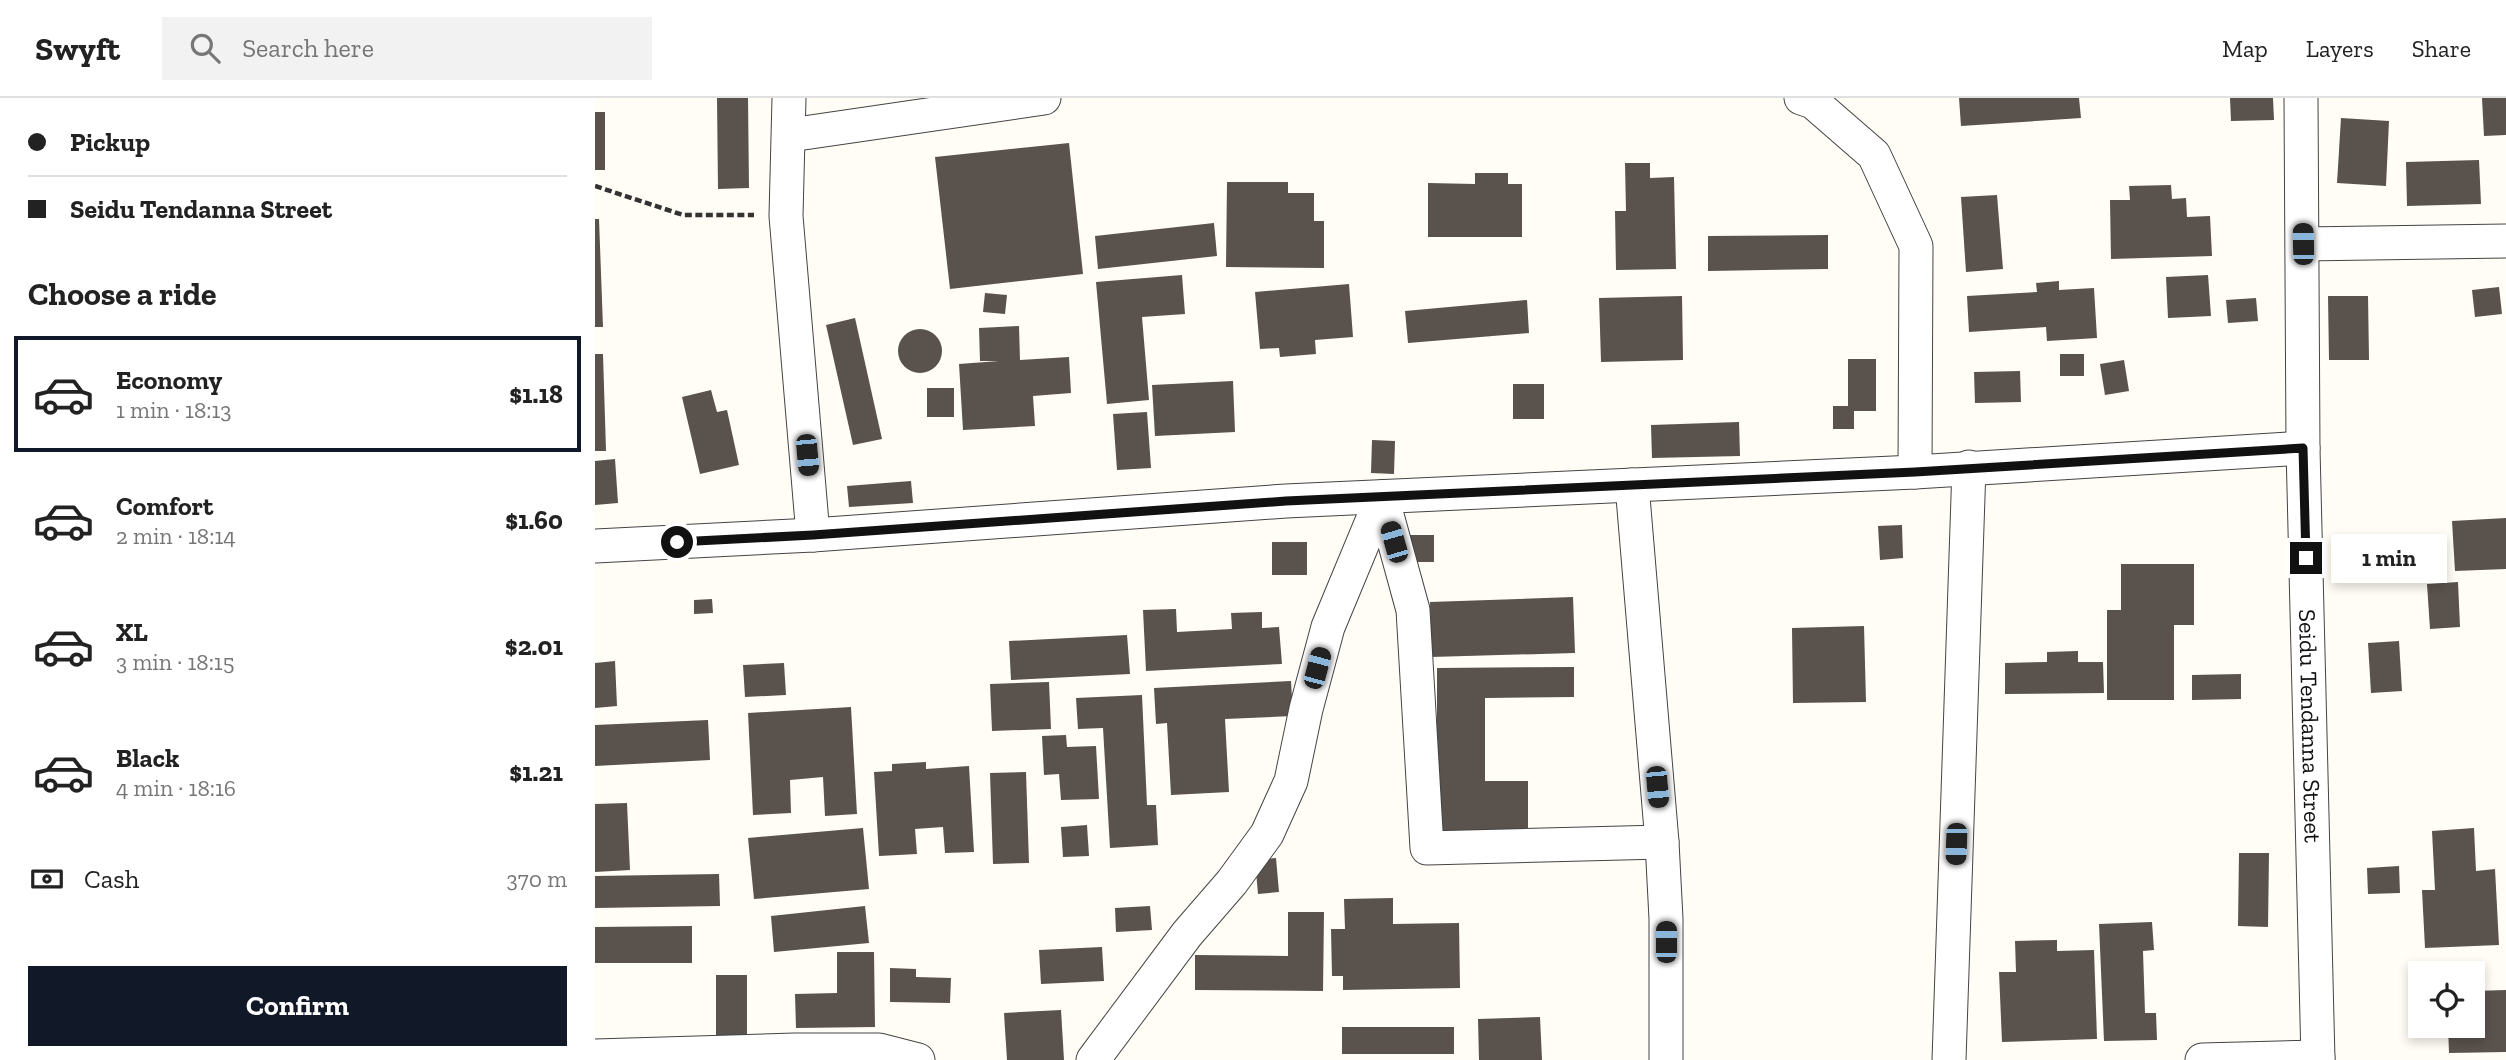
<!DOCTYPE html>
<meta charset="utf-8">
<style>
:root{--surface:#fff;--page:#f2f2f2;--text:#222;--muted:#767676;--line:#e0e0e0;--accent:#111827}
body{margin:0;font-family:"Zilla Slab",serif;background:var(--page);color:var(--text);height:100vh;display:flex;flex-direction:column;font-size:26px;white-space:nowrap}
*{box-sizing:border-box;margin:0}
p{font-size:23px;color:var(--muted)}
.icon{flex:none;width:38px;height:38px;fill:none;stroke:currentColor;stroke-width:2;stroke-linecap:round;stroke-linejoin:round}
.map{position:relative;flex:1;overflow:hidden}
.details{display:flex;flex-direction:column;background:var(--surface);width:595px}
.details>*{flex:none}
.banner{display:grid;align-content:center;height:154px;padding:0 28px;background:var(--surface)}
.controls{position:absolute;left:1813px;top:863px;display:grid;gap:14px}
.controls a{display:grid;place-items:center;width:77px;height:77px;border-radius:0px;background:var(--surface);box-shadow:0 4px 10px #0003;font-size:35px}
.end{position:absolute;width:32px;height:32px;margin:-16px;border:9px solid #111;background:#fff;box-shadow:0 0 0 4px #fff}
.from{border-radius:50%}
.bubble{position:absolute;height:49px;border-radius:0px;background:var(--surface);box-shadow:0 4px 10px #0003;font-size:23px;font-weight:700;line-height:49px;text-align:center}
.car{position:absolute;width:21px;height:42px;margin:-21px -10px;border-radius:9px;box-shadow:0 0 5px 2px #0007;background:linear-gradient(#222 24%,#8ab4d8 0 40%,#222 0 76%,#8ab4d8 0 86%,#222 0)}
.banner b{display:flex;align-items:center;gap:24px;height:66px;font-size:26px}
.banner b+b{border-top:2px solid var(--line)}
.banner i{width:18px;height:18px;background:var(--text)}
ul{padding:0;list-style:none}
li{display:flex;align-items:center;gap:21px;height:116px;margin:0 14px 10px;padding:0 14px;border:4px solid transparent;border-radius:0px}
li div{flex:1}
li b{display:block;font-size:26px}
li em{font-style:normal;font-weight:700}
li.current{border-color:var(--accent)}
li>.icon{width:63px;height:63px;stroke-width:1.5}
h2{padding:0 28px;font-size:32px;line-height:84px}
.pay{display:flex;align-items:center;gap:18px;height:77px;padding:0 28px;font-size:26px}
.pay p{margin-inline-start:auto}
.cta{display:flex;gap:14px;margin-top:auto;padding:14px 28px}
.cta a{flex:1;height:80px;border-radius:0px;background:var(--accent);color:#fff;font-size:28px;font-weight:700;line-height:80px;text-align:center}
header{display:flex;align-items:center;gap:42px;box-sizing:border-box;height:98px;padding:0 35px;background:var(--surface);border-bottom:2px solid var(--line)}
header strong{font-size:33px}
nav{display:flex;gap:38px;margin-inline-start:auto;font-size:24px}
.search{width:490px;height:63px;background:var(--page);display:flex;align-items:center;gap:18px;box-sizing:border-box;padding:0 24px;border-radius:0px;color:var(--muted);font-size:26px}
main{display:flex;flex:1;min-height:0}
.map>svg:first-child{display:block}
.building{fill:#5a524d}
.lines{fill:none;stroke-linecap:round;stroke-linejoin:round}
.minor-casing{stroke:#444;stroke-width:35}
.path{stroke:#333;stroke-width:4.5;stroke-dasharray:7 3.5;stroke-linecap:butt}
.minor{stroke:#fff;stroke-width:33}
.route{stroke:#111;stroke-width:9}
.labels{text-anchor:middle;stroke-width:7;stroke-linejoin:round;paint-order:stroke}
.street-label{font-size:24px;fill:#111;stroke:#fff}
</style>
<header>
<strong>Swyft</strong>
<div class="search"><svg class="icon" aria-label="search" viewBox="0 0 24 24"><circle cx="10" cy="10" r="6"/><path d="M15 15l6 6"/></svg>Search here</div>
<nav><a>Map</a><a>Layers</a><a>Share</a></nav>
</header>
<main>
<section class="details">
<div class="banner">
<b><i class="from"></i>Pickup</b>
<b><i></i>Seidu Tendanna Street</b>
</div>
<h2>Choose a ride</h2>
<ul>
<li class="current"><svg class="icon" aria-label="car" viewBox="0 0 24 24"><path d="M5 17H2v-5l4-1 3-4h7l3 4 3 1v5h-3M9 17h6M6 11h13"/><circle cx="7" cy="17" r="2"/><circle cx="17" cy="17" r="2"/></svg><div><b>Economy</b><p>1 min · 18:13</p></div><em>$1.18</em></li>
<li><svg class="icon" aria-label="car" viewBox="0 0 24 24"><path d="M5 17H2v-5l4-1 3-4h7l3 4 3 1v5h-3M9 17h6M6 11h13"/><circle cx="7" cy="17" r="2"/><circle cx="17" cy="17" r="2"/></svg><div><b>Comfort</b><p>2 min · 18:14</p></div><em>$1.60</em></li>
<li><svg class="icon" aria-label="car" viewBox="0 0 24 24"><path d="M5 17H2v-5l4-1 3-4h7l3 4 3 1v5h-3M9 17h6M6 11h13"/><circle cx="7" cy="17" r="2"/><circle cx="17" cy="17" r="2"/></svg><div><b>XL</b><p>3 min · 18:15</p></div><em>$2.01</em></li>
<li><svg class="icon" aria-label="car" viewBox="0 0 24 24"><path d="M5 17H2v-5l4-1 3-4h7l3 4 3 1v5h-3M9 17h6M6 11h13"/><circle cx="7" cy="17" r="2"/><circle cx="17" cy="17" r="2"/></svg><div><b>Black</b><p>4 min · 18:16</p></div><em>$1.21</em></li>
</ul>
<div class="pay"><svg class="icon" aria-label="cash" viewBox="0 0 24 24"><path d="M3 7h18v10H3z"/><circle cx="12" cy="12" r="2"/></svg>Cash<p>370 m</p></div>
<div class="cta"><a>Confirm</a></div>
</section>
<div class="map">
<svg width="1911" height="962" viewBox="0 0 1911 962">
<rect width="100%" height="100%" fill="#fffdf5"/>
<!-- building -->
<g class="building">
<path d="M 122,0 L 153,0 L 154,90 L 123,91 Z"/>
<path d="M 1364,0 L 1484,0 L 1486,20 L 1366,28 Z"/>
<path d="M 1635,0 L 1678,0 L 1679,22 L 1636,23 Z"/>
<path d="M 1887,0 L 1911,0 L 1911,37 L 1889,38 Z"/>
<rect x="0" y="14" width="10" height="58"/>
<path d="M 1746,20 L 1794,23 L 1791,88 L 1742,85 Z"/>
<path d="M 474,45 L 488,176 L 355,191 L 340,59 Z"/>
<path d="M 1884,62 L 1886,106 L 1812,108 L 1811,64 Z"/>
<path d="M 1030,65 L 1055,65 L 1055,80 L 1079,79 L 1081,171 L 1021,172 L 1020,113 L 1031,113 Z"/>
<path d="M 880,75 L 913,75 L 913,86 L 927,86 L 927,139 L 833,139 L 833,85 L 880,86 Z"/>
<path d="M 632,84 L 693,84 L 693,95 L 719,95 L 719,123 L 729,123 L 729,170 L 631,169 Z"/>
<path d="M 1576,87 L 1577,101 L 1591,100 L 1592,119 L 1615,118 L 1617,158 L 1516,161 L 1515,102 L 1535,102 L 1534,88 Z"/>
<path d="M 1402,97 L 1408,171 L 1371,174 L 1366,99 Z"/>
<path d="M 0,121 L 4,121 L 8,229 L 0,229 Z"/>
<path d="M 619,125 L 622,158 L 503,171 L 500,138 Z"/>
<path d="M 1233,137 L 1233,171 L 1113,173 L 1113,138 Z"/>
<path d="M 587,177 L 590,216 L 547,219 L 554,302 L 512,306 L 501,184 Z"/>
<path d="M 1613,177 L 1616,218 L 1573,220 L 1571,179 Z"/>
<path d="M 1464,183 L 1464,192 L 1499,190 L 1502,240 L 1452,243 L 1451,229 L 1374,234 L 1372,198 L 1442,194 L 1441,185 Z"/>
<path d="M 754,186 L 758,239 L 720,242 L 721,256 L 685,259 L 684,250 L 665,251 L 660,194 Z"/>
<path d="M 1904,189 L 1907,216 L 1880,219 L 1877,192 Z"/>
<path d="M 390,195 L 412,197 L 410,216 L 388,214 Z"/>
<path d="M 1087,198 L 1088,262 L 1006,264 L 1004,200 Z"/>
<path d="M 1733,198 L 1773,198 L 1774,262 L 1734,262 Z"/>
<path d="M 1661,200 L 1663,223 L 1633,225 L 1631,202 Z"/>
<path d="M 932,202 L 934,235 L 813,245 L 810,213 Z"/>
<path d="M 260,220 L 287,341 L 258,347 L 231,227 Z"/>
<path d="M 424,228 L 425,262 L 474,259 L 476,295 L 438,298 L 440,328 L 368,332 L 364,266 L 404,263 L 385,263 L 384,230 Z"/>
<circle cx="325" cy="253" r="22"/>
<path d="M 0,256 L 8,256 L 11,353 L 0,353 Z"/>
<rect x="1465" y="256" width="24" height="22"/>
<path d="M 1253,261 L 1281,261 L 1281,313 L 1259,313 L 1259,331 L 1238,331 L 1238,308 L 1253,308 Z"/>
<path d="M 1529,262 L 1534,293 L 1510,297 L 1505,266 Z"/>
<path d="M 1425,273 L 1426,304 L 1380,305 L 1379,274 Z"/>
<path d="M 638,283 L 640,334 L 560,338 L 557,287 Z"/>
<rect x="918" y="286" width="31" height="35"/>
<rect x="332" y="290" width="27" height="29"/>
<path d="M 116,292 L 122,314 L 132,312 L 144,367 L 105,376 L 87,299 Z"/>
<path d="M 552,314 L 556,370 L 522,372 L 518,316 Z"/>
<path d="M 1144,324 L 1145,358 L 1057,360 L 1056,327 Z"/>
<path d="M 777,342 L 800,343 L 799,376 L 776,375 Z"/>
<path d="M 20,361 L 23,405 L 0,407 L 0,363 Z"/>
<path d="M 316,383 L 318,405 L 254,409 L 252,388 Z"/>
<path d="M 1911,420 L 1911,471 L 1860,473 L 1857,423 Z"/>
<path d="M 1307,427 L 1308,460 L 1285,462 L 1283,428 Z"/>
<path d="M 808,437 L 839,437 L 839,464 L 809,464 Z"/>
<rect x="677" y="444" width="35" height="33"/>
<path d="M 1526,466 L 1599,466 L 1599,527 L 1579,527 L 1579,602 L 1512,602 L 1512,512 L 1526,512 Z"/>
<path d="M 1863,484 L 1865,529 L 1835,531 L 1832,486 Z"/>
<path d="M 978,499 L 980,555 L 836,559 L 835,504 Z"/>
<path d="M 117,501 L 118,515 L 99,516 L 99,502 Z"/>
<path d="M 581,511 L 582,534 L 637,531 L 636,515 L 667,514 L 667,530 L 684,529 L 687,566 L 551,573 L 548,512 Z"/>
<path d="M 1269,528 L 1271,604 L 1198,605 L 1197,530 Z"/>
<path d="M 532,537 L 535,576 L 416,582 L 414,543 Z"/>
<path d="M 1804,543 L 1807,593 L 1776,595 L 1773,545 Z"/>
<path d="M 1483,553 L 1483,564 L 1508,564 L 1509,595 L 1410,596 L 1410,565 L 1452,564 L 1452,554 Z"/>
<path d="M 20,563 L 22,608 L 0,610 L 0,565 Z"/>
<path d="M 189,565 L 191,597 L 150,599 L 148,567 Z"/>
<path d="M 979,569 L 979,599 L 890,600 L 890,683 L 933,683 L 933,736 L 842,736 L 842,570 Z"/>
<path d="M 1646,576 L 1646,601 L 1597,602 L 1597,577 Z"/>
<path d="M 696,583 L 698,618 L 630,621 L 634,694 L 576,697 L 572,625 L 561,626 L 559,590 Z"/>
<path d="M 454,584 L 456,631 L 397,633 L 395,586 Z"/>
<path d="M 547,597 L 552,707 L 561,707 L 563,747 L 515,750 L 508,630 L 483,631 L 481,600 Z"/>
<path d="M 256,609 L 262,716 L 230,718 L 228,679 L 195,682 L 196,715 L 158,717 L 153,615 Z"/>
<path d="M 113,622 L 115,662 L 0,668 L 0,627 Z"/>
<path d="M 471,637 L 472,649 L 501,648 L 504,701 L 466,702 L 464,676 L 449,677 L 447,638 Z"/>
<path d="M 331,664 L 331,671 L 374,668 L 379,754 L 350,755 L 348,729 L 320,731 L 322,756 L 284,758 L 279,674 L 297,673 L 297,666 Z"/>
<path d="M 431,674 L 434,765 L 398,766 L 395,675 Z"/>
<path d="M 32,705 L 35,772 L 0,774 L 0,706 Z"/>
<path d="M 492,727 L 494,758 L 468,759 L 466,729 Z"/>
<path d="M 268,730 L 274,791 L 159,801 L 153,740 Z"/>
<path d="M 1879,730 L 1881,773 L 1900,771 L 1904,847 L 1830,850 L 1827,792 L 1840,792 L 1837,733 Z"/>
<path d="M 1644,755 L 1674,755 L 1673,829 L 1643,828 Z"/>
<path d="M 681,760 L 684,794 L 663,796 L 660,762 Z"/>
<path d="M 1804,768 L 1805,795 L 1773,796 L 1772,770 Z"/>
<path d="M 124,776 L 125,808 L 0,810 L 0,778 Z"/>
<path d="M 798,800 L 798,826 L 864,825 L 865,890 L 748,892 L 748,878 L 737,878 L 736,831 L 750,831 L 749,801 Z"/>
<path d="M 270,808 L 274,845 L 179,854 L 176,818 Z"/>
<path d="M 555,808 L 557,832 L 521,834 L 520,810 Z"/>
<path d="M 693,814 L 729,814 L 728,893 L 600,892 L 600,857 L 693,858 Z"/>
<path d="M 1557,824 L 1559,852 L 1548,853 L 1550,915 L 1561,915 L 1562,942 L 1509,943 L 1504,826 Z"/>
<path d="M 97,828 L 97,865 L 0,865 L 0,829 Z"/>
<path d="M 1462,842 L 1462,853 L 1499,852 L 1502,941 L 1407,944 L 1404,874 L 1421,874 L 1420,843 Z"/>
<path d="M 507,849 L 509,883 L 446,886 L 444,852 Z"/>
<path d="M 242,854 L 279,854 L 280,929 L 201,930 L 200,896 L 242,895 Z"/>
<path d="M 295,870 L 321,871 L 321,879 L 356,880 L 355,905 L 295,904 Z"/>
<rect x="121" y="877" width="31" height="65"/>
<path d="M 1911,892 L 1911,954 L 1854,955 L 1853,928 L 1878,928 L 1878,893 Z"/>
<path d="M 466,912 L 469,962 L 412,962 L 409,915 Z"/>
<path d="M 945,919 L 947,962 L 884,962 L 883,921 Z"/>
<rect x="747" y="929" width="112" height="27"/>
</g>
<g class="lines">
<defs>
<g id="minor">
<path d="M 194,0 L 191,118 L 218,437"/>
<path d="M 1206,0 L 1218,4 L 1279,57 L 1321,148 L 1320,374"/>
<path id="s1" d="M 1706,0 L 1708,350 L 1723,962"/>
<path d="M 195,37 L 449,0"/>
<path d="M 1708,146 L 1911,143"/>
<path d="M 1037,387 L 1067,744 L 1071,821 L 1071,962"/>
<path d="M 787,399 L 818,512 L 832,750 L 1067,744"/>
<path d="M 0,448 L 218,437 L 691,403 L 1320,374 L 1708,350"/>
<path d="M 0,958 L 200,952 L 284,952 L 323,962"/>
<path d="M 498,962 L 592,836 L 637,784 L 672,736 L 696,683 L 711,611 L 733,529 L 787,399"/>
<path d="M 1354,962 L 1374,369"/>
<path d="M 1607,962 L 1723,959"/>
</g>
</defs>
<!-- minor casing -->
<use href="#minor" class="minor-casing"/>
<!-- path -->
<path class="path" d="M 0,88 L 88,117 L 159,117"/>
<!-- minor -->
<use href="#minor" class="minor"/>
</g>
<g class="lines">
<!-- route -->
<path class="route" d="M 82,444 L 218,437 L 691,403 L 1320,374 L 1708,350 L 1711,460"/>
</g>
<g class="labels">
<!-- street labels -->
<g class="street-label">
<text dy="8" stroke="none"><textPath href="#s1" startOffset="628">Seidu Tendanna Street</textPath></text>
</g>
</g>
</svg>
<div class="controls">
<a><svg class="icon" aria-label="locate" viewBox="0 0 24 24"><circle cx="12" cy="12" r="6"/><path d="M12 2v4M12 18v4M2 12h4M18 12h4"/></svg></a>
</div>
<i class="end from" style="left:82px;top:444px"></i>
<i class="end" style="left:1711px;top:460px"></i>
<div class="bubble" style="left:1736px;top:436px;width:116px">1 min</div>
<i class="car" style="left:1708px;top:146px;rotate:359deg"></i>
<i class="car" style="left:212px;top:357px;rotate:175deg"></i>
<i class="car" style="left:799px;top:444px;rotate:344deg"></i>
<i class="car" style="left:722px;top:570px;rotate:15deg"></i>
<i class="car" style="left:1062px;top:689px;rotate:175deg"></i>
<i class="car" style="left:1361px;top:746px;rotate:182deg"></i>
<i class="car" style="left:1071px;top:844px;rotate:0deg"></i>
</div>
</main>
